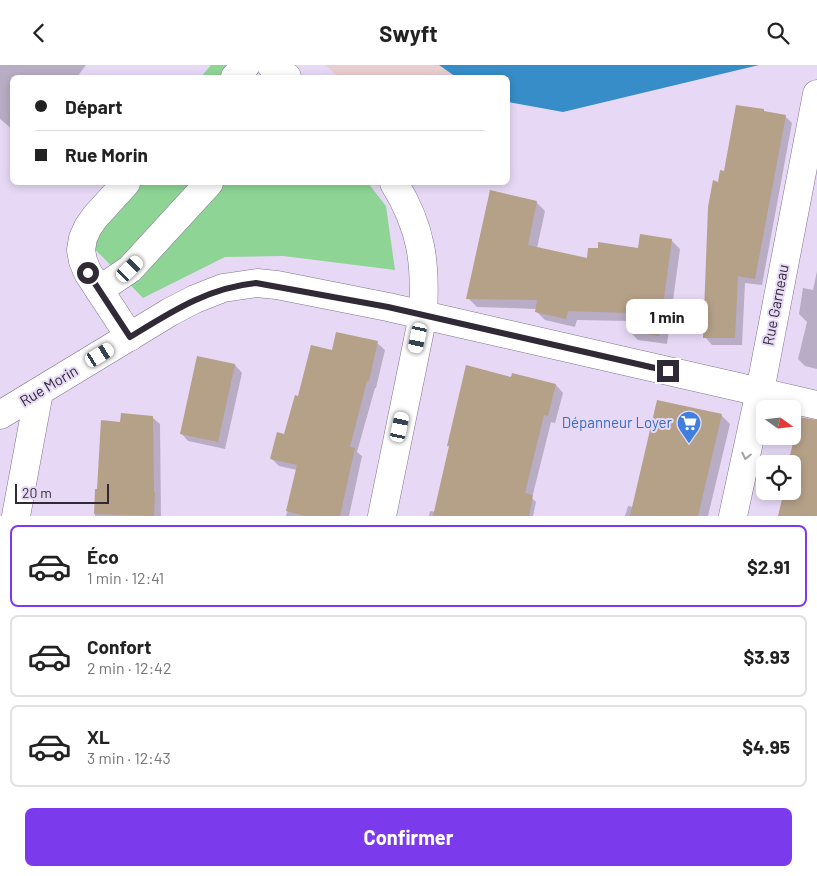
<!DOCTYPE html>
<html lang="fr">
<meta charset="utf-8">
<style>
:root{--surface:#fff;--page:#f6f6f6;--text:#222;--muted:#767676;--line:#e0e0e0;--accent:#7c3aed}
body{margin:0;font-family:Barlow,sans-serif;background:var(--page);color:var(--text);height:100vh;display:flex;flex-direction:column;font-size:19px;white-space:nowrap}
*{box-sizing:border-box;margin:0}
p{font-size:16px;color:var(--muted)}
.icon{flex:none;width:28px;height:28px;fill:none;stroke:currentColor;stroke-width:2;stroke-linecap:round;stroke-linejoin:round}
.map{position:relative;height:451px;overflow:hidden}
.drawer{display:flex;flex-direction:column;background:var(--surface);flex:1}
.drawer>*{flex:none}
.top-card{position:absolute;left:10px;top:10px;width:500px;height:110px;border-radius:8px;box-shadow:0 2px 8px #0003;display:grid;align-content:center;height:110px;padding:0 25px;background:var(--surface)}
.needle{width:32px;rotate:105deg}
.fabs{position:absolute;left:756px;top:335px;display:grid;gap:10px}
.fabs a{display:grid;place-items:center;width:45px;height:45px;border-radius:8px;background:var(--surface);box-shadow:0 2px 8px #0003;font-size:25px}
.scale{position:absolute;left:15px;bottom:12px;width:94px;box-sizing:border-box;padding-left:5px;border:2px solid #2f2a35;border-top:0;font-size:14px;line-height:18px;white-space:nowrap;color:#2f2a35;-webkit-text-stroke:4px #e7d9f6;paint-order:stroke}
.end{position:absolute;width:22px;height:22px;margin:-11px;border:6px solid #2f2a35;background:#fff;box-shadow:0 0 0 2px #fff}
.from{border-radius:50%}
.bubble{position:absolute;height:35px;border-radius:8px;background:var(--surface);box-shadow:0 2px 8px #0003;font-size:16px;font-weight:700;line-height:35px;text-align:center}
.car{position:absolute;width:15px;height:30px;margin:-15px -8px;border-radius:6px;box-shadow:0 0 4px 1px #0007;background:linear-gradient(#fff 24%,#345 0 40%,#fff 0 76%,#345 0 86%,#fff 0)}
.top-card b{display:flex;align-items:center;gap:18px;height:48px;font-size:19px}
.top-card b+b{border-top:1px solid var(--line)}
.top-card i{width:12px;height:12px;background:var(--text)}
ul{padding:9px 0 0;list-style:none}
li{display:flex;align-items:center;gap:15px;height:82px;margin:0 10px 8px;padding:0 15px;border:2px solid var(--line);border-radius:8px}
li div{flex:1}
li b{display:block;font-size:19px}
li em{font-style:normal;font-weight:700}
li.active{border-color:var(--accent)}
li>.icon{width:45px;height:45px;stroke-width:1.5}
.cta{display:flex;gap:10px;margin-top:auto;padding:10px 25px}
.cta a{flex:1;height:58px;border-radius:8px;background:var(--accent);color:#fff;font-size:20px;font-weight:700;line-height:58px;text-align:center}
header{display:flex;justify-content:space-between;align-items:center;height:65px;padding:0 25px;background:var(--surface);font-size:22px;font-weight:700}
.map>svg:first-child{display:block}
.commercial{fill:#e9ced0}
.green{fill:#8ed595}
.water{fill:#368dc7}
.shadow{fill:#0003}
.building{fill:#b5a088}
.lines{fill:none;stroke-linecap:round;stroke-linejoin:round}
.minor-casing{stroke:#80738d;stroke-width:29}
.minor{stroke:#fff;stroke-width:28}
.oneway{stroke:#a19fa4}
.route{stroke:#2f2a35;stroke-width:6}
.labels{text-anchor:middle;stroke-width:4;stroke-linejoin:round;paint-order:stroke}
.street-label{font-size:15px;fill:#2f2a35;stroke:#e7d9f6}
.shop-label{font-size:15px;fill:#366cbe;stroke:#e7d9f6;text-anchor:end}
</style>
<header><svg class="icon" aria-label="back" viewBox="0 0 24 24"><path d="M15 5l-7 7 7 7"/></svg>Swyft<svg class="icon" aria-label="search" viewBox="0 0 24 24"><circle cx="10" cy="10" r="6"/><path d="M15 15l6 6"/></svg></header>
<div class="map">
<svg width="817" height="451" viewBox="0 0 817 451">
<rect width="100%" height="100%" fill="#e7d9f6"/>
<!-- commercial -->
<path class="commercial" d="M 325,0 L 439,0 L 456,12 L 339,12 Z"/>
<!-- green -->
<g class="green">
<path d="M 211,0 L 225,0 L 242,12 L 201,12 Z"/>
<path d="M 114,118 L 368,118 L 386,141 L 395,205 L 283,191 L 225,192 L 143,233 L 75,164 Z"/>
</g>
<!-- water -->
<path class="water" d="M 439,0 L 759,0 L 563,47 L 508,37 L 508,12 L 456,12 Z"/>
<!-- shadow -->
<g class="shadow">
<path d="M 0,0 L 86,0 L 77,12 L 12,12 L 12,64 L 0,54 Z"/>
<path d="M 765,47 L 785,51 L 792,58 L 762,220 L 745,218 L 742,280 L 712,280 L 705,272 L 719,118 Z"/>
<path d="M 536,137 L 545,146 L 537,183 L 589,195 L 640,184 L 671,175 L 680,184 L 667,279 L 638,275 L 629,266 L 630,256 L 577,255 L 575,262 L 545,255 L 536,246 L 537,244 L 477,242 L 468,233 Z"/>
<path d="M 817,206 L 817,304 L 805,301 L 798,294 L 807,257 L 799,249 L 803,223 L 813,225 Z"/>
<path d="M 377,278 L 385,285 L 376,323 L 375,323 L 357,387 L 362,391 L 349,451 L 286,451 L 297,405 L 279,401 L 272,394 L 285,371 L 299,333 L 333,286 Z"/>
<path d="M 198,292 L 235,300 L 242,308 L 225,384 L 188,376 L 181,368 Z"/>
<path d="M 513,309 L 556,320 L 563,328 L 555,358 L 551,357 L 532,433 L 536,437 L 533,451 L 429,451 L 430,446 L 436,447 L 450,382 L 448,380 L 511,313 Z"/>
<path d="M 721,350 L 730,359 L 708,451 L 625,451 L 628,441 L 633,442 Z"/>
<path d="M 152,352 L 160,359 L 161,451 L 95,451 L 96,425 L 98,425 L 122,358 Z"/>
</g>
<!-- building -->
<g class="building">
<path d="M 736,40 L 764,44 L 764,46 L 786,50 L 755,214 L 738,211 L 735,273 L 703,273 L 708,142 L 713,115 L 718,117 L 720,105 L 724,106 Z"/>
<path d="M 490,125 L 537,136 L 528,180 L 587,193 L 588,183 L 598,183 L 598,177 L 638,183 L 640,169 L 672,174 L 659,271 L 628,266 L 630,248 L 568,246 L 566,254 L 535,247 L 537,235 L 466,234 Z"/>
<path d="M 336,267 L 378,276 L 369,316 L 367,316 L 350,382 L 355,383 L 340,451 L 305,451 L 286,446 L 297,400 L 270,394 L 277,367 L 284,369 L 295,330 L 298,331 L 311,280 L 332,285 Z"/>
<path d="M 197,291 L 235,299 L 218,377 L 180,369 Z"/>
<path d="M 466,300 L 511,312 L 512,308 L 556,319 L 548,351 L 544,350 L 525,428 L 533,430 L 529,451 L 433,451 L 449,381 L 447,381 Z"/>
<path d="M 657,335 L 722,349 L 698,451 L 630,451 Z"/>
<path d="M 121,348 L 153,351 L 154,427 L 155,427 L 154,451 L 94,449 L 95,424 L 97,424 L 101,355 L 120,357 Z"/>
<path d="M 799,352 L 817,355 L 817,451 L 778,451 L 784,426 L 792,426 L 792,399 L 788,399 Z"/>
</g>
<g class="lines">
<defs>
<g id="minor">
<path d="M 271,0 L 287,12"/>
<path d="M 235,12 L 246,0"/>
<path d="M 126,118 L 95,152 L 88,162 L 83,173 L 81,185 L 83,196 L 88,208 L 130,272"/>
<path d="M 99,225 L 130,204 L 209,118"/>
<path d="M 0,350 L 170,247 L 195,234 L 223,223 L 257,218 L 277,220 L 388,242 L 817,340"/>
<path d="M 16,451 L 39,327"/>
<path d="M 382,451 L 423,250 C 426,198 422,163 394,118"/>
<path d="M 733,451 L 760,326 L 817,29"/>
</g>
</defs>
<!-- minor casing -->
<use href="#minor" class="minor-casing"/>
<!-- minor -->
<use href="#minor" class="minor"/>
</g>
<!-- one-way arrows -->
<defs><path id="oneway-chevron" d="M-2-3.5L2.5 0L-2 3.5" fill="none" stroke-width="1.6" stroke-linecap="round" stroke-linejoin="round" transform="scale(1.25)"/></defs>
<use class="oneway" href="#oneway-chevron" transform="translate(746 391) rotate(102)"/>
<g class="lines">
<!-- route -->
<path class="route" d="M 88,208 L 130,272 C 171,247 207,223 256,218 L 388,242 L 668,306"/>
</g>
<!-- icons -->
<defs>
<symbol id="supermarket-pin" viewBox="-11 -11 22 30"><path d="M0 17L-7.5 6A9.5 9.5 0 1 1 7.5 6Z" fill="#3f7fe0" stroke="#e7d9f6"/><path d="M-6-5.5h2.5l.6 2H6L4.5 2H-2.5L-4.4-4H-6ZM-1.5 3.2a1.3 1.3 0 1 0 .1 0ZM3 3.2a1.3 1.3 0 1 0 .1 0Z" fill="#fff"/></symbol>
</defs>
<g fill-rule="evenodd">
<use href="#supermarket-pin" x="675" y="344" width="28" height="38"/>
</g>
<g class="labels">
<!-- street labels -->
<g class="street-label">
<text transform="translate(776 240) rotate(-79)" y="5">Rue Garneau</text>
<text transform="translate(49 321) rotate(-31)" y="5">Rue Morin</text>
</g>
<!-- shop labels -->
<g class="shop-label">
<text x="672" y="363">Dépanneur Loyer</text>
</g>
</g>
</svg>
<div class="fabs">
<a><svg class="needle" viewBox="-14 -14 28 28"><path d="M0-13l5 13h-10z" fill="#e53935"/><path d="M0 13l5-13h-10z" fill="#767676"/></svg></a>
<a><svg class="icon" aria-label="locate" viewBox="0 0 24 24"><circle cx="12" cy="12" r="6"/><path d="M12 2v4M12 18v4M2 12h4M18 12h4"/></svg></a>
</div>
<div class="scale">20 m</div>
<i class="end from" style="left:88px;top:208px"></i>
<i class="end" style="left:668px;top:306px"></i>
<div class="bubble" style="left:626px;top:234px;width:82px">1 min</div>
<i class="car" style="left:130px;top:204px;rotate:46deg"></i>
<i class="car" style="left:418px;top:273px;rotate:192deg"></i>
<i class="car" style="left:100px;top:290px;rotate:59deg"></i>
<i class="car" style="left:400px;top:362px;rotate:12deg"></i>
<div class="top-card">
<b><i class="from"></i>Départ</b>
<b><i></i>Rue Morin</b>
</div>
</div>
<section class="drawer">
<ul>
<li class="active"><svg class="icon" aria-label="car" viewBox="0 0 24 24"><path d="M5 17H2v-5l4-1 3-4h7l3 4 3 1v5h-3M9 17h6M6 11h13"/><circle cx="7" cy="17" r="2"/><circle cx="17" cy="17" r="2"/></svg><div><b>Éco</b><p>1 min · 12:41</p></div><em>$2.91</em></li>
<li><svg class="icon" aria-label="car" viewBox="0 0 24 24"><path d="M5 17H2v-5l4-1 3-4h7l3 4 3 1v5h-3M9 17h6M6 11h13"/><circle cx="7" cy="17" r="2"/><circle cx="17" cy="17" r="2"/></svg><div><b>Confort</b><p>2 min · 12:42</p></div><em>$3.93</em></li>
<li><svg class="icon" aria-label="car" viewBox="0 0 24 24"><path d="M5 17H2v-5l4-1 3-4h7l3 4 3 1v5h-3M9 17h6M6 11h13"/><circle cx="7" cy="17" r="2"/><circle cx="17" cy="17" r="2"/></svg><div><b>XL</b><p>3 min · 12:43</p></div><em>$4.95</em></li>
</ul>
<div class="cta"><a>Confirmer</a></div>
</section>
